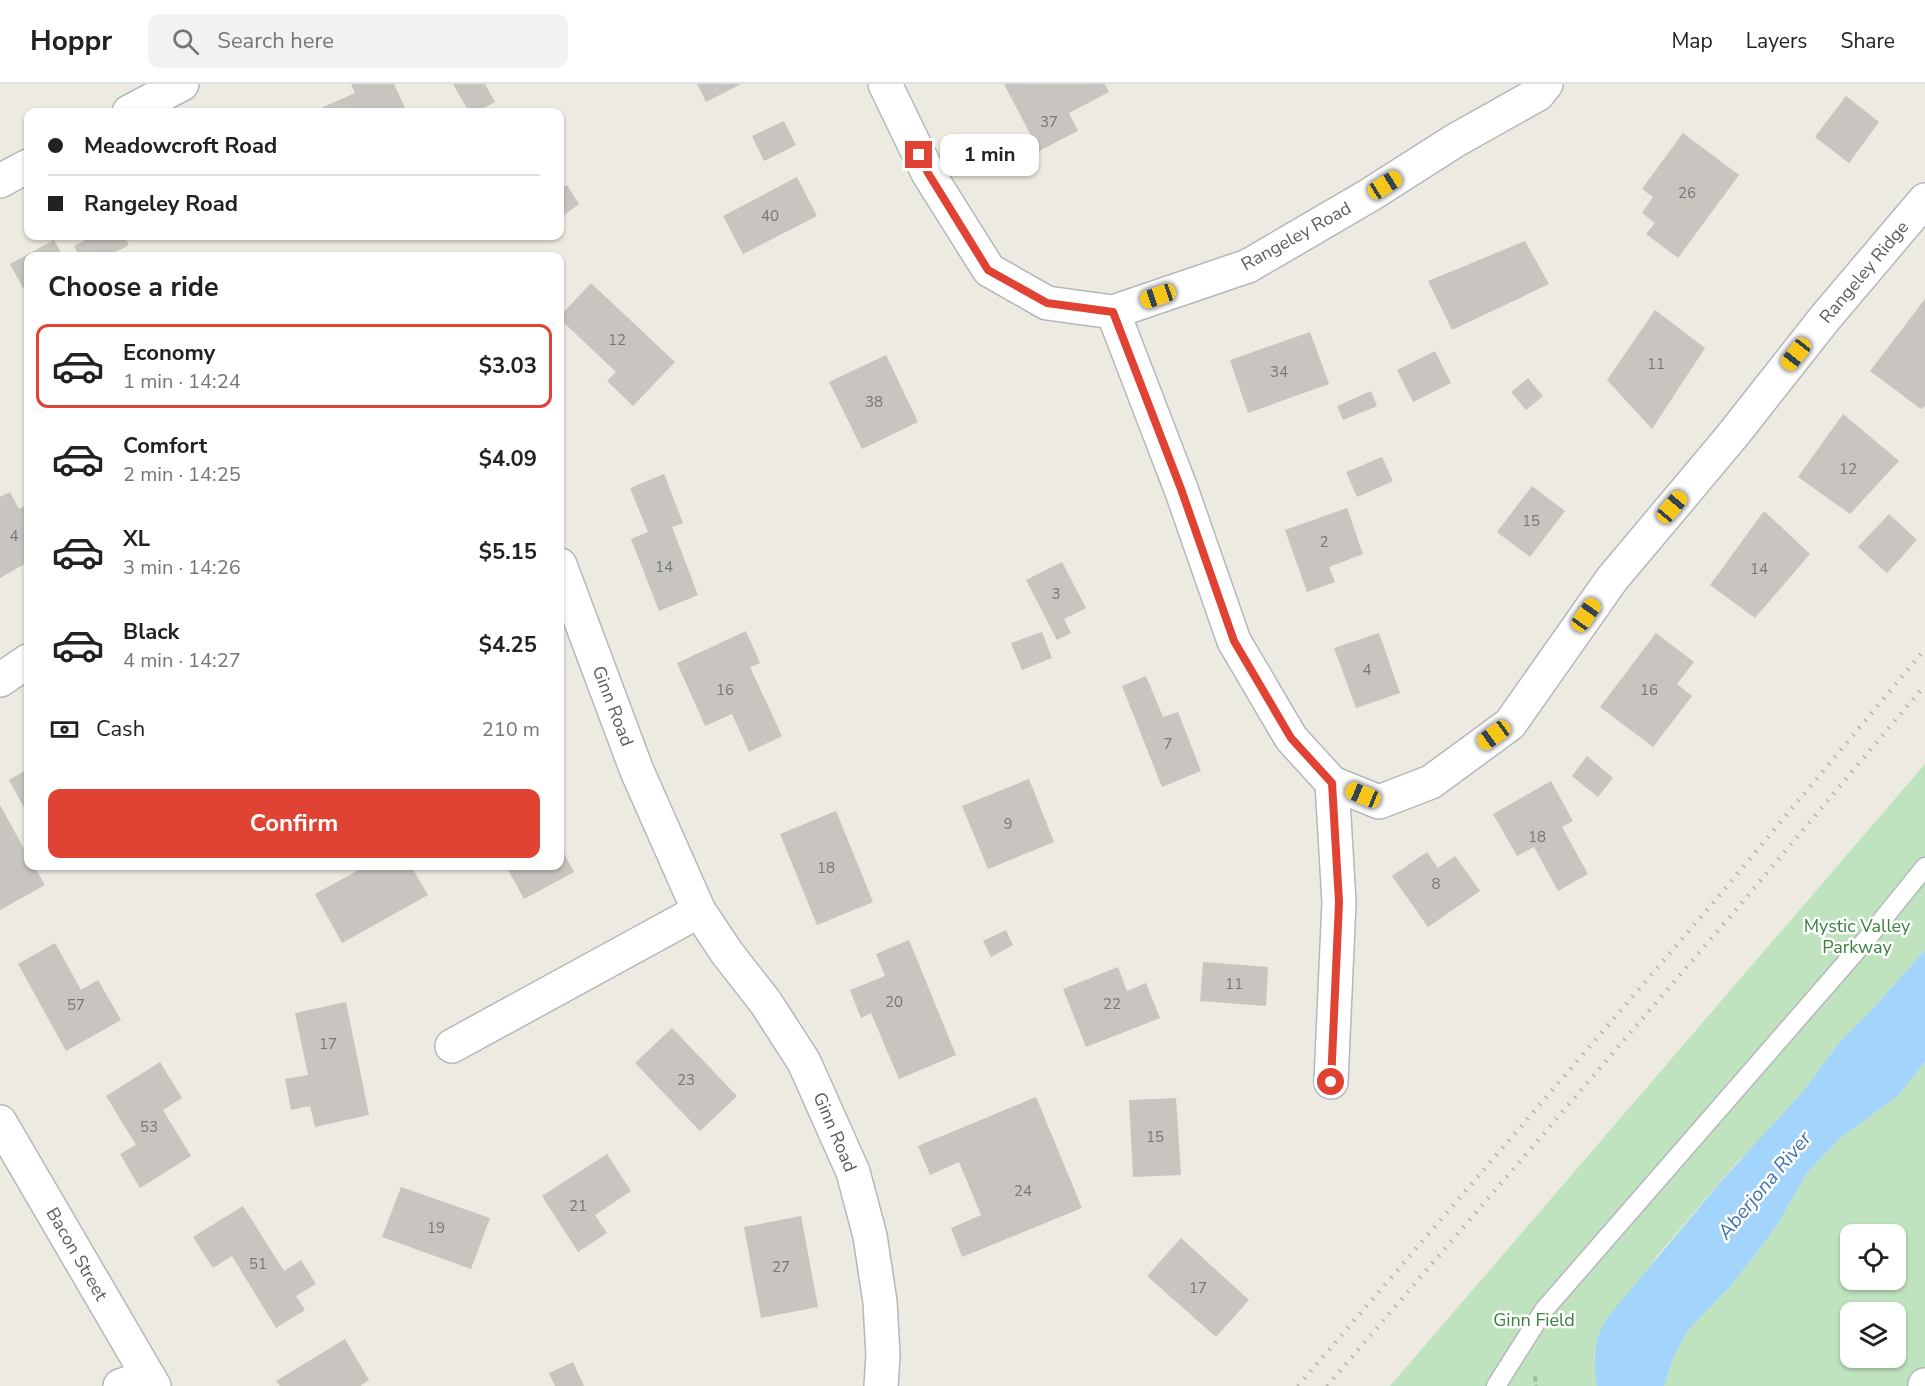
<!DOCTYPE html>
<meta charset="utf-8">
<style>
:root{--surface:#fff;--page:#f2f2f2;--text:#222;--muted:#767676;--line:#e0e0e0;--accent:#e04233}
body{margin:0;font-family:"Nunito Sans",sans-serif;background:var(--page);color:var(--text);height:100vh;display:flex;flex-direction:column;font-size:22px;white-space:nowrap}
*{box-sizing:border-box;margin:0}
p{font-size:20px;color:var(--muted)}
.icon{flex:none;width:33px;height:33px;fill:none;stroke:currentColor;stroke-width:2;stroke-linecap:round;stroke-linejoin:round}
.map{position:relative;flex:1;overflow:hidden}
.sheet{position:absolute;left:24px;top:168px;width:540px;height:618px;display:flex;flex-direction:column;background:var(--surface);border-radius:12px;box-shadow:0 2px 4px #0004}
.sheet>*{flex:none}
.banner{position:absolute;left:24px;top:24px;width:540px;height:132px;border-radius:12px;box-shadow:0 2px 4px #0004;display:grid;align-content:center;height:132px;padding:0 24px;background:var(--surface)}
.fabs{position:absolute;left:1840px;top:1140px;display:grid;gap:12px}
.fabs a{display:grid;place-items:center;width:66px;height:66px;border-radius:12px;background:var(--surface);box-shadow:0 2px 4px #0004;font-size:30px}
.end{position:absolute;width:27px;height:27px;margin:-14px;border:8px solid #e04233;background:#fff;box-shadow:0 0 0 3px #fff}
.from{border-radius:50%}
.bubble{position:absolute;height:42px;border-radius:12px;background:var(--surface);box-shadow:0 2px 4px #0004;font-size:20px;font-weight:700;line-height:42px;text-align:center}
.car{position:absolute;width:18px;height:36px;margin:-18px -9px;border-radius:8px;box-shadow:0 0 4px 2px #0007;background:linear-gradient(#f5c518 24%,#345 0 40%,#f5c518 0 76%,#345 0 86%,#f5c518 0)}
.banner b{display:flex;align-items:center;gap:21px;height:57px;font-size:22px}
.banner b+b{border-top:2px solid var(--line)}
.banner i{width:15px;height:15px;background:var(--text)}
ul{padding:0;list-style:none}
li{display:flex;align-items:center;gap:18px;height:84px;margin:0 12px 9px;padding:0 12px;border:3px solid transparent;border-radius:12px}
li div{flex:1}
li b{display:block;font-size:22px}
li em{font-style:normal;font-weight:700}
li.on{border-color:var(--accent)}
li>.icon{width:54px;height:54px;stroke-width:1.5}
h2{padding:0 24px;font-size:27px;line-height:72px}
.pay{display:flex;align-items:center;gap:15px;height:66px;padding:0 24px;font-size:22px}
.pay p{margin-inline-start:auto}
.cta{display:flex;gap:12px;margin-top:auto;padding:12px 24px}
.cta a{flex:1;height:69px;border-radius:12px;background:var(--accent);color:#fff;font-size:24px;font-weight:700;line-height:69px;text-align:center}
header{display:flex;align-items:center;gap:36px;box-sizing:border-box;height:84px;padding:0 30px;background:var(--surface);border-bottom:2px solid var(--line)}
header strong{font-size:28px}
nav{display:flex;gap:33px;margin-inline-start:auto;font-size:21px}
.search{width:420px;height:54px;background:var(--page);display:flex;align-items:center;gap:15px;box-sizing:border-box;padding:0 21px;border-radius:12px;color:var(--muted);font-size:22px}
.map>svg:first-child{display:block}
.green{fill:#bfe3bf;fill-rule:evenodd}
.water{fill:#a3d4fb}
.building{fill:#c8c4bf}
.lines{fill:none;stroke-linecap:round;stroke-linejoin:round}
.service-casing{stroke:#b4b7bb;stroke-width:21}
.minor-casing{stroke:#b4b7bb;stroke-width:36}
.tertiary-casing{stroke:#b4b7bb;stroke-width:36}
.secondary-casing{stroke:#b5b8bd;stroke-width:36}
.path{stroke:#98c3a5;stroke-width:4;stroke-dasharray:6 3;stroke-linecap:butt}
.service{stroke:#fff;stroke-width:18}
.minor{stroke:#fff;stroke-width:33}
.tertiary{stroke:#fff;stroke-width:33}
.secondary{stroke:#fff;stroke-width:33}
.rail{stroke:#b2b3b3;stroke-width:4.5;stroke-dasharray:1.5 8;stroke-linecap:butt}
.route{stroke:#e04233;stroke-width:8}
.labels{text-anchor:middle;stroke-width:5;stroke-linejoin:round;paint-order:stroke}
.number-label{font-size:15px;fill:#767779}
.street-label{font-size:18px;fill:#5a5d62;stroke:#fff}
.park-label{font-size:18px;fill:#38823d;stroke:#fff}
.water-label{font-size:20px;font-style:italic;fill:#4274ab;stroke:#fff}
</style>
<header>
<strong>Hoppr</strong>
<div class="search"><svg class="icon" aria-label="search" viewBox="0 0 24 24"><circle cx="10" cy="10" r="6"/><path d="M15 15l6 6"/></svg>Search here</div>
<nav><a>Map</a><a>Layers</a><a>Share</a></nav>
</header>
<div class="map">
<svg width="1925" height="1302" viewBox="0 0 1925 1302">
<rect width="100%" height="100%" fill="#eceae1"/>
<!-- green -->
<g class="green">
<path d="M 1925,680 L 1925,866 L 1868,930 L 1838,960 L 1805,1005 L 1753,1064 L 1738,1077 L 1657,1172 L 1594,1268 L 1597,1302 L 1390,1302 Z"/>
<path d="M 1925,978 L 1925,1302 L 1664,1302 L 1674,1272 L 1682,1257 L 1691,1243 L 1728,1205 L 1754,1172 L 1779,1138 L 1807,1089 L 1839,1055 L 1898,1012 ZM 1851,1150 L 1896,1150 L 1896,1196 L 1851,1196 ZM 1851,1228 L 1896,1228 L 1896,1274 L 1851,1274 Z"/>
</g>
<!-- water -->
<path class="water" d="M 1925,866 L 1925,978 L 1898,1012 L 1839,1055 L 1807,1089 L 1779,1138 L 1754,1172 L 1728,1205 L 1691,1243 L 1682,1257 L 1674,1272 L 1664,1302 L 1597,1302 C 1593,1274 1593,1259 1607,1234 L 1724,1094 L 1805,1005 L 1838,960 L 1868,930 Z"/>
<!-- building -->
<g class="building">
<path d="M 351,0 L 394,0 L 407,28 L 323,28 L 321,24 L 355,9 Z"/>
<path d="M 453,0 L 485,0 L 495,18 L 477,28 L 469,28 Z"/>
<path d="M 697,0 L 741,0 L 706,18 Z"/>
<path d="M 1004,0 L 1105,0 L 1109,8 L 1069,29 L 1078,47 L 1039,67 Z"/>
<path d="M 1846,12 L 1879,38 L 1849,79 L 1815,53 Z"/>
<path d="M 784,37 L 796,61 L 764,77 L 752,52 Z"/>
<path d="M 1683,49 L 1739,91 L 1678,174 L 1646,150 L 1655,139 L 1642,129 L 1653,113 L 1642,105 Z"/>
<path d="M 797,93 L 817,132 L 743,170 L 723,132 Z"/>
<path d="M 567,101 L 579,120 L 560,134 L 560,106 Z"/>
<path d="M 85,152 L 124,152 L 129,161 L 108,172 L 79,172 L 74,162 L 87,155 Z"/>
<path d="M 54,156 L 63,172 L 28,172 L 28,213 L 10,180 Z"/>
<path d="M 1525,157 L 1549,200 L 1452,246 L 1428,197 Z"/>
<path d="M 591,199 L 675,278 L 633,322 L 607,297 L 616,288 L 560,235 L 560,232 Z"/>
<path d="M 1925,215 L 1925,322 L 1921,325 L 1870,287 Z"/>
<path d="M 1655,226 L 1705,264 L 1652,345 L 1607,296 Z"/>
<path d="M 1310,248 L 1329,300 L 1248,329 L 1230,276 Z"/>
<path d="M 1435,267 L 1451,299 L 1413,318 L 1397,286 Z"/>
<path d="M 886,271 L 918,338 L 862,365 L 829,298 Z"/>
<path d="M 1528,294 L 1543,312 L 1526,326 L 1511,308 Z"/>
<path d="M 1371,307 L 1377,322 L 1343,336 L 1337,322 Z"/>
<path d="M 1843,330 L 1899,377 L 1850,430 L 1798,393 Z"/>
<path d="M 1382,373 L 1393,397 L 1357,413 L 1346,388 Z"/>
<path d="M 664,390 L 683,439 L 672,443 L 698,511 L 659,527 L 631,455 L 648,448 L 630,404 Z"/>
<path d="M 1532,402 L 1565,427 L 1530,473 L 1497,448 Z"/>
<path d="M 10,408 L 19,425 L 28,420 L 28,478 L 0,494 L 0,413 Z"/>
<path d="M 1347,424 L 1363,470 L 1329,483 L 1335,498 L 1307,508 L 1285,446 Z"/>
<path d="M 1764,427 L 1810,470 L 1755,534 L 1710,501 Z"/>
<path d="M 1889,430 L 1917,456 L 1887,489 L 1858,463 Z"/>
<path d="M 1062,478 L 1086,524 L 1064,535 L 1071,549 L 1057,556 L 1026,496 Z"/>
<path d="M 746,547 L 760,579 L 750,583 L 782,652 L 749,668 L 732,630 L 705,642 L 677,579 Z"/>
<path d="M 1042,548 L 1052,574 L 1022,586 L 1011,559 Z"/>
<path d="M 1379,549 L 1400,609 L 1356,624 L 1334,564 Z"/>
<path d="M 1656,549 L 1694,578 L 1677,600 L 1692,612 L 1653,663 L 1600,623 Z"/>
<path d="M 1146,592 L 1163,633 L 1178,628 L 1201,687 L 1162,703 L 1122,602 Z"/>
<path d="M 1587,672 L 1613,694 L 1598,713 L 1572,692 Z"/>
<path d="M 28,685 L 28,731 L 9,696 Z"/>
<path d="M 1029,695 L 1054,758 L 988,785 L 962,722 Z"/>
<path d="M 1551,697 L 1573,737 L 1562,743 L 1588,790 L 1558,807 L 1534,763 L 1517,772 L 1493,730 Z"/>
<path d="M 0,721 L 28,772 L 28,782 L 34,782 L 45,801 L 0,826 Z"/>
<path d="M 836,727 L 873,818 L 817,841 L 780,750 Z"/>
<path d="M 560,762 L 574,788 L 524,815 L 506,782 L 560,782 Z"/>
<path d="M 1427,768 L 1438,784 L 1455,772 L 1480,807 L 1428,843 L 1392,792 Z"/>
<path d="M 366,782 L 411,782 L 428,811 L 342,859 L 315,810 Z"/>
<path d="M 1006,846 L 1013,861 L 991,873 L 983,857 Z"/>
<path d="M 909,856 L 956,971 L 899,995 L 871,929 L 861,934 L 850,906 L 885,892 L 876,870 Z"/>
<path d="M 55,859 L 81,906 L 98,896 L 121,936 L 66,967 L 18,880 Z"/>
<path d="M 1203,878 L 1268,883 L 1266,922 L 1200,917 Z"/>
<path d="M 1118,883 L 1127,907 L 1146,899 L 1160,934 L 1086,963 L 1063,905 Z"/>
<path d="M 346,918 L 369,1031 L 315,1043 L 310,1022 L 291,1026 L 285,995 L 308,991 L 295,929 Z"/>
<path d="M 672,944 L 737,1012 L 700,1047 L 635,979 Z"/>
<path d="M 160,978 L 182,1014 L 163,1026 L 191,1072 L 140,1104 L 120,1070 L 136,1061 L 106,1012 Z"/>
<path d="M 1036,1013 L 1082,1124 L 962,1173 L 951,1144 L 981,1131 L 959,1078 L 930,1091 L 918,1062 Z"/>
<path d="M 1176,1014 L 1181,1091 L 1133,1093 L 1129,1016 Z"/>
<path d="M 607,1070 L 631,1107 L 595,1131 L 607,1149 L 578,1168 L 542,1112 Z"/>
<path d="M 401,1103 L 490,1134 L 471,1185 L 382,1153 Z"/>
<path d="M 243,1122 L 284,1187 L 301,1176 L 316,1200 L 296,1212 L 305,1226 L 276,1244 L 232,1172 L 213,1184 L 193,1153 Z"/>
<path d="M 801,1132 L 818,1223 L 761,1234 L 744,1143 Z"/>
<path d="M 1181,1154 L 1249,1216 L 1216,1253 L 1147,1192 Z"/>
<path d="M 345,1255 L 369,1296 L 360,1302 L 280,1302 L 276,1297 Z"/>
<path d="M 573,1278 L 584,1302 L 555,1302 L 549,1289 Z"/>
</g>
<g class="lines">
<defs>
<path id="service" d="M 1496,1302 L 1544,1226 L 1865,857 L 1925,783"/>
<g id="minor">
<path d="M 885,0 L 928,89 L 989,186 L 1047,219 L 1113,228 L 1248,182 L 1368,112 L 1456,56 L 1538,10 L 1546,0"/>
<path d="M 129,28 L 182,0"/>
<path d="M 0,97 L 28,82"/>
<path d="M 1113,228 L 1181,405 L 1234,557 L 1291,654 L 1332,699 L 1339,818 L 1331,998"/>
<path d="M 560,481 L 637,687 L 699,827 L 727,869 L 766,919 L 804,978 L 853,1088 L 870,1152 L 880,1218 L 883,1271 L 881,1302"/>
<path d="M 0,596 L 28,577"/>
<path d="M 1332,699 L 1379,718 L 1431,698 L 1510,640 L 1612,495 L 1732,352 L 1825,234 L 1925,116"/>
<path d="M 452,962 L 699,827"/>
<path d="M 120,1302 L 148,1292"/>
</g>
<path id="tertiary" d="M 0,1038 L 154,1302"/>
<path id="secondary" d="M 1925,1302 L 1925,1301"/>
</defs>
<!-- service casing -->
<use href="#service" class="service-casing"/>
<!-- minor casing -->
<use href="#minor" class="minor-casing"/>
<!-- tertiary casing -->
<use href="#tertiary" class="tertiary-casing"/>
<!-- secondary casing -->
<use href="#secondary" class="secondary-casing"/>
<!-- path -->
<path class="path" d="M 1535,1292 L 1536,1302"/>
<!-- service -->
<use href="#service" class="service"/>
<!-- minor -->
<use href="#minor" class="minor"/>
<!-- tertiary -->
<use href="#tertiary" class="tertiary"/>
<!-- secondary -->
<use href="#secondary" class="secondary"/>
<!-- rail -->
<g class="rail">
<path d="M 1298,1302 L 1713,819 L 1925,565"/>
<path d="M 1327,1302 L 1734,828 L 1925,601"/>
</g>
</g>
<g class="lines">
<!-- route -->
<path class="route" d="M 919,71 L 928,89 L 988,186 L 1047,219 L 1113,228 L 1181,405 L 1234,557 L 1291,654 L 1332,699 L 1339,818 L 1331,998"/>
</g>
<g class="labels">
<!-- number labels -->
<g class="number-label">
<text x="1049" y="43">37</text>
<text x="1687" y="114">26</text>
<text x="770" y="137">40</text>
<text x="617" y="261">12</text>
<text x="1656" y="285">11</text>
<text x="1279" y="293">34</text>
<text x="874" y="323">38</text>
<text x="1848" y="390">12</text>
<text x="1531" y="442">15</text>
<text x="14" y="457">4</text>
<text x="1324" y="463">2</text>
<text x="664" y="488">14</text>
<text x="1759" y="490">14</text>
<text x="1056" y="515">3</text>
<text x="1367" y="591">4</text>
<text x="725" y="611">16</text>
<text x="1649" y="611">16</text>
<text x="1168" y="665">7</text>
<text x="1008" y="745">9</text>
<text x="1537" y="758">18</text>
<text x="826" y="789">18</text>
<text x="1436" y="805">8</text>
<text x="1234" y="905">11</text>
<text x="894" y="923">20</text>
<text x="1112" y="925">22</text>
<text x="76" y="926">57</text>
<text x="328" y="965">17</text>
<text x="686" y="1001">23</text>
<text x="149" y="1048">53</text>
<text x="1155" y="1058">15</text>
<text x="1023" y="1112">24</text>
<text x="578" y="1127">21</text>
<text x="436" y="1149">19</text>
<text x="258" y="1185">51</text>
<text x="781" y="1188">27</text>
<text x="1198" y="1209">17</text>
</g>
<!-- street labels -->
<g class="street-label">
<text transform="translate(1296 152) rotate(-29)" y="6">Rangeley Road</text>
<text transform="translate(1864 188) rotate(-50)" y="6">Rangeley Ridge</text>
<text transform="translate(613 622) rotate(69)" y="6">Ginn Road</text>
<text transform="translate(835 1048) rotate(67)" y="6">Ginn Road</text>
<text transform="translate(77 1170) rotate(60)" y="6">Bacon Street</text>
</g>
<!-- park labels -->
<g class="park-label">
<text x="1857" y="848">Mystic Valley<tspan x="1857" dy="21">Parkway</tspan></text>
<text x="1534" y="1242">Ginn Field</text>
</g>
<!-- water labels -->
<g class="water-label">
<text transform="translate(1764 1101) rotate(-50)" y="7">Aberjona River</text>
</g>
</g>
</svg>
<div class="fabs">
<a><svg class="icon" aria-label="locate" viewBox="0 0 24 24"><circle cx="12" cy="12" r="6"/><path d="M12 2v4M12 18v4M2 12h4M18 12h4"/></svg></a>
<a><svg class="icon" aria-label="layers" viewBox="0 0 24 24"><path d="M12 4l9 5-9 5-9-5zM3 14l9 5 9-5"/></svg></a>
</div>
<i class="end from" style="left:1331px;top:998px"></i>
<i class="end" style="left:919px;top:71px"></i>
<div class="bubble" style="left:940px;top:50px;width:99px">1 min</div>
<i class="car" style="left:1385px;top:101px;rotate:58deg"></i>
<i class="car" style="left:1158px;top:212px;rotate:251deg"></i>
<i class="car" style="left:1796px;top:270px;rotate:218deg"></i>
<i class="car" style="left:1672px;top:423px;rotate:40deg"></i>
<i class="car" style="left:1586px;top:531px;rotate:35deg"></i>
<i class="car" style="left:1494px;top:651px;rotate:234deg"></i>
<i class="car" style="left:1363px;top:711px;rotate:292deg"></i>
<div class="banner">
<b><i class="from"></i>Meadowcroft Road</b>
<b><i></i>Rangeley Road</b>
</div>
<section class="sheet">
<h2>Choose a ride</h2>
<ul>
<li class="on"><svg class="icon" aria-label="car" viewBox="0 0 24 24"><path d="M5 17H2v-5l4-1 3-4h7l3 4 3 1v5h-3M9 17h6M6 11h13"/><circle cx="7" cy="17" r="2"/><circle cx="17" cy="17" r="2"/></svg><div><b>Economy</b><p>1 min · 14:24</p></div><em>$3.03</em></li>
<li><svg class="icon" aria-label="car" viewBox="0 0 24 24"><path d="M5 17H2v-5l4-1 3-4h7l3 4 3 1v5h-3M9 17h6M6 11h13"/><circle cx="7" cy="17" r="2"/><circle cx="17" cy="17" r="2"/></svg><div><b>Comfort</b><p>2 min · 14:25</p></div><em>$4.09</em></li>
<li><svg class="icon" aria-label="car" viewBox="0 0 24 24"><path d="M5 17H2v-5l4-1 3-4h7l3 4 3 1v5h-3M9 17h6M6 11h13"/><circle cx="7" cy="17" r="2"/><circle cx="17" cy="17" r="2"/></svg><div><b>XL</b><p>3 min · 14:26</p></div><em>$5.15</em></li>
<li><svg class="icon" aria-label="car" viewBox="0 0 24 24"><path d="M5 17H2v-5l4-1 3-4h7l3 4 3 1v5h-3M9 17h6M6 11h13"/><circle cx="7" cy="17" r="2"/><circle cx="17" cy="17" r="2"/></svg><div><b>Black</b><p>4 min · 14:27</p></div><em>$4.25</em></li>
</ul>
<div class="pay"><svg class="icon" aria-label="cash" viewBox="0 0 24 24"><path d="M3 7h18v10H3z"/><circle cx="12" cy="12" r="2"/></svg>Cash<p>210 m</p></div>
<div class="cta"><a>Confirm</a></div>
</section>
</div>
